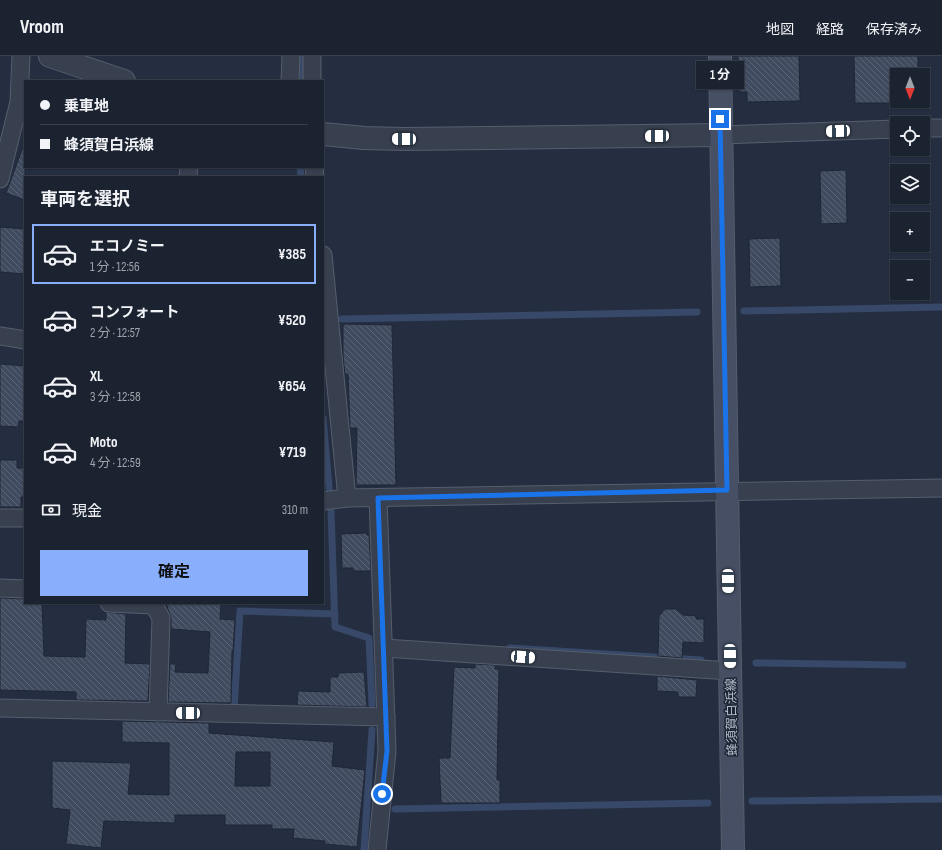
<!DOCTYPE html>
<html lang="ja">
<meta charset="utf-8">
<style>
:root{--surface:#1b2230;--page:#282f3c;--text:#f1f3f6;--muted:#a0a4ab;--line:#393f4c;--accent:#88aefc}
body{margin:0;font-family:"Sofia Sans Condensed","Noto Sans JP",sans-serif;background:var(--page);color:var(--text);height:100vh;display:flex;flex-direction:column;font-size:15px;white-space:nowrap}
*{box-sizing:border-box;margin:0}
p{font-size:13px;color:var(--muted)}
.icon{flex:none;width:22px;height:22px;fill:none;stroke:currentColor;stroke-width:2;stroke-linecap:round;stroke-linejoin:round}
.map{position:relative;flex:1;overflow:hidden}
.side{position:absolute;left:24px;top:120px;width:300px;height:428px;display:flex;flex-direction:column;background:var(--surface);border-radius:0px;box-shadow:0 1px 3px #0004,0 0 0 1px var(--line)}
.side>*{flex:none}
.banner{position:absolute;left:24px;top:24px;width:300px;height:88px;border-radius:0px;box-shadow:0 1px 3px #0004,0 0 0 1px var(--line);display:grid;align-content:center;height:88px;padding:0 16px;background:var(--surface)}
.needle{width:26px;rotate:180deg}
.tools{position:absolute;left:890px;top:12px;display:grid;gap:8px}
.tools a{display:grid;place-items:center;width:40px;height:40px;border-radius:0px;background:var(--surface);box-shadow:0 1px 3px #0004,0 0 0 1px var(--line);font-size:20px}
.end{position:absolute;width:18px;height:18px;margin:-9px;border:5px solid #1a73e8;background:#fff;box-shadow:0 0 0 2px #fff}
.from{border-radius:50%}
.bubble{position:absolute;height:28px;border-radius:0px;background:var(--surface);box-shadow:0 1px 3px #0004,0 0 0 1px var(--line);font-size:13px;font-weight:700;line-height:28px;text-align:center}
.car{position:absolute;width:12px;height:24px;margin:-12px -6px;border-radius:5px;box-shadow:0 0 3px 1px #0007;background:linear-gradient(#fff 24%,#345 0 40%,#fff 0 76%,#345 0 86%,#fff 0)}
.banner b{display:flex;align-items:center;gap:14px;height:38px;font-size:15px}
.banner b+b{border-top:1px solid var(--line)}
.banner i{width:10px;height:10px;background:var(--text)}
ul{padding:0;list-style:none}
li{display:flex;align-items:center;gap:12px;height:60px;margin:0 8px 6px;padding:0 8px;border:2px solid transparent;border-radius:0px}
li div{flex:1}
li b{display:block;font-size:15px}
li em{font-style:normal;font-weight:700}
li.on{border-color:var(--accent)}
li>.icon{width:36px;height:36px;stroke-width:1.5}
h2{padding:0 16px;font-size:18px;line-height:48px}
.pay{display:flex;align-items:center;gap:10px;height:44px;padding:0 16px;font-size:15px}
.pay p{margin-inline-start:auto}
.primary-button{display:flex;gap:8px;margin-top:auto;padding:8px 16px}
.primary-button a{flex:1;height:46px;border-radius:0px;background:var(--accent);color:#111;font-size:16px;font-weight:700;line-height:46px;text-align:center}
header{display:flex;align-items:center;gap:24px;box-sizing:border-box;height:56px;padding:0 20px;background:var(--surface);border-bottom:1px solid var(--line)}
header strong{font-size:19px}
nav{display:flex;gap:22px;margin-inline-start:auto;font-size:14px}
.map>svg:first-child{display:block}
.lines{fill:none;stroke-linecap:round;stroke-linejoin:round}
.stream{stroke:#374868;stroke-width:7}
.building{fill:url(#building-back-hatch);stroke:#1f2737;fill-rule:evenodd}
.minor-casing{stroke:#565e6d;stroke-width:19}
.tertiary-casing{stroke:#565e6d;stroke-width:24}
.secondary-casing{stroke:#565e6d;stroke-width:24}
.minor{stroke:#384050;stroke-width:17}
.tertiary{stroke:#384050;stroke-width:22}
.secondary{stroke:#464f63;stroke-width:22}
.route{stroke:#1a73e8;stroke-width:5}
.labels{text-anchor:middle;stroke-width:3;stroke-linejoin:round;paint-order:stroke}
.street-label{font-size:13px;fill:#b4bcca;stroke:#1d2535}
</style>
<header>
<strong>Vroom</strong>
<nav><a>地図</a><a>経路</a><a>保存済み</a></nav>
</header>
<div class="map">
<svg width="942" height="794" viewBox="0 0 942 794">
<defs>
<pattern id="building-back-hatch" width="6" height="6" patternUnits="userSpaceOnUse"><rect width="6" height="6" fill="#404b60"/><path d="M-1 5l2 2M0 0l6 6M5-1l2 2" fill="none" stroke="#596375"/></pattern>
</defs>
<rect width="100%" height="100%" fill="#242e40"/>
<g class="lines">
<!-- stream -->
<g class="stream">
<path d="M 301,25 L 302,0"/>
<path d="M 300,111 L 301,121"/>
<path d="M 744,255 L 942,251"/>
<path d="M 342,263 L 697,256"/>
<path d="M 323,362 L 331,454 L 335,571 L 369,582 L 372,648"/>
<path d="M 510,592 L 701,604"/>
<path d="M 756,607 L 903,609"/>
<path d="M 234,654 L 240,555 L 335,558"/>
<path d="M 752,745 L 942,743"/>
<path d="M 395,753 L 708,747"/>
<path d="M 364,794 L 372,674"/>
</g>
</g>
<!-- building -->
<g class="building">
<path d="M 738,0 L 799,0 L 800,45 L 747,46 L 747,36 L 739,36 Z"/>
<path d="M 854,0 L 918,0 L 918,16 L 899,17 L 899,19 L 897,19 L 897,45 L 899,45 L 899,47 L 855,47 Z"/>
<path d="M 23,91 L 25,91 L 25,144 L 6,137 Z"/>
<path d="M 846,114 L 847,167 L 821,168 L 820,115 Z"/>
<path d="M 0,171 L 25,173 L 25,218 L 0,216 Z"/>
<path d="M 780,182 L 781,230 L 750,231 L 749,183 Z"/>
<path d="M 343,268 L 392,269 L 396,429 L 356,429 L 357,372 L 350,372 L 348,318 L 345,318 L 343,300 Z"/>
<path d="M 0,308 L 25,310 L 25,365 L 19,365 L 18,371 L 0,370 Z"/>
<path d="M 0,404 L 17,404 L 17,412 L 25,412 L 25,441 L 21,441 L 21,451 L 0,451 Z"/>
<path d="M 367,477 L 367,479 L 369,479 L 371,515 L 353,515 L 353,512 L 342,512 L 341,478 Z"/>
<path d="M 0,542 L 25,543 L 25,547 L 42,547 L 44,600 L 85,601 L 86,563 L 106,564 L 106,556 L 126,558 L 125,607 L 150,608 L 148,645 L 76,644 L 76,636 L 0,634 Z"/>
<path d="M 166,547 L 221,547 L 220,563 L 235,564 L 233,595 L 232,595 L 231,647 L 168,646 L 170,608 L 176,608 L 175,616 L 208,617 L 210,576 L 171,573 L 171,562 Z"/>
<path d="M 665,553 L 676,553 L 683,559 L 696,560 L 696,563 L 704,563 L 704,587 L 683,586 L 682,602 L 658,600 L 659,560 Z"/>
<path d="M 475,608 L 496,609 L 495,613 L 499,613 L 497,724 L 500,724 L 500,747 L 441,747 L 439,702 L 450,702 L 454,611 L 475,612 Z"/>
<path d="M 364,616 L 367,651 L 297,649 L 298,635 L 330,636 L 330,621 L 338,621 L 338,617 Z"/>
<path d="M 657,620 L 697,624 L 696,641 L 678,641 L 678,636 L 657,635 Z"/>
<path d="M 122,665 L 209,667 L 209,677 L 334,686 L 332,710 L 365,714 L 357,791 L 325,788 L 325,785 L 293,782 L 294,773 L 272,773 L 272,769 L 225,769 L 225,759 L 175,759 L 175,767 L 104,765 L 101,792 L 66,788 L 70,754 L 52,752 L 52,705 L 131,707 L 128,738 L 169,739 L 169,687 L 122,686 ZM 236,696 L 270,696 L 270,730 L 235,730 Z"/>
</g>
<g class="lines">
<defs>
<g id="minor">
<path d="M 290,25 L 291,0"/>
<path d="M 312,25 L 312,0"/>
<path d="M 923,72 L 942,72"/>
<path d="M 720,79 L 897,73"/>
<path d="M 314,111 L 315,121"/>
<path d="M 188,121 L 189,111"/>
<path d="M 0,123 L 19,46 L 21,0"/>
<path d="M 323,199 L 347,442 L 942,432"/>
<path d="M 0,280 L 25,284"/>
<path d="M 323,445 L 347,442"/>
<path d="M 0,462 L 25,462"/>
<path d="M 0,532 L 25,533"/>
<path d="M 109,547 L 154,549 L 154,547"/>
<path d="M 154,549 L 161,562 L 158,656"/>
<path d="M 384,592 L 730,615"/>
<path d="M 0,652 L 386,661"/>
<path d="M 377,794 L 387,695 L 378,442"/>
</g>
<g id="tertiary">
<path d="M 50,0 L 124,25"/>
<path d="M 323,78 L 364,82 L 404,83 L 720,79"/>
</g>
<path id="secondary" d="M 720,0 L 733,794"/>
</defs>
<!-- minor casing -->
<use href="#minor" class="minor-casing"/>
<!-- tertiary casing -->
<use href="#tertiary" class="tertiary-casing"/>
<!-- secondary casing -->
<use href="#secondary" class="secondary-casing"/>
<!-- minor -->
<use href="#minor" class="minor"/>
<!-- tertiary -->
<use href="#tertiary" class="tertiary"/>
<!-- secondary -->
<use href="#secondary" class="secondary"/>
</g>
<g class="lines">
<!-- route -->
<path class="route" d="M 382,738 L 387,695 L 378,442 L 727,434 L 720,63"/>
</g>
<g class="labels">
<!-- street labels -->
<g class="street-label">
<text transform="translate(731 661) rotate(-91)" y="5">蜂須賀白浜線</text>
</g>
</g>
</svg>
<div class="tools">
<a><svg class="needle" viewBox="-14 -14 28 28"><path d="M0-13l5 13h-10z" fill="#e53935"/><path d="M0 13l5-13h-10z" fill="#a0a4ab"/></svg></a>
<a><svg class="icon" aria-label="locate" viewBox="0 0 24 24"><circle cx="12" cy="12" r="6"/><path d="M12 2v4M12 18v4M2 12h4M18 12h4"/></svg></a>
<a><svg class="icon" aria-label="layers" viewBox="0 0 24 24"><path d="M12 4l9 5-9 5-9-5zM3 14l9 5 9-5"/></svg></a>
<a>+</a>
<a>−</a>
</div>
<i class="end from" style="left:382px;top:738px"></i>
<i class="end" style="left:720px;top:63px"></i>
<div class="bubble" style="left:696px;top:5px;width:48px">1 分</div>
<i class="car" style="left:838px;top:75px;rotate:268deg"></i>
<i class="car" style="left:657px;top:80px;rotate:269deg"></i>
<i class="car" style="left:404px;top:83px;rotate:271deg"></i>
<i class="car" style="left:728px;top:525px;rotate:179deg"></i>
<i class="car" style="left:730px;top:600px;rotate:179deg"></i>
<i class="car" style="left:523px;top:601px;rotate:94deg"></i>
<i class="car" style="left:188px;top:657px;rotate:271deg"></i>
<div class="banner">
<b><i class="from"></i>乗車地</b>
<b><i></i>蜂須賀白浜線</b>
</div>
<section class="side">
<h2>車両を選択</h2>
<ul>
<li class="on"><svg class="icon" aria-label="car" viewBox="0 0 24 24"><path d="M5 17H2v-5l4-1 3-4h7l3 4 3 1v5h-3M9 17h6M6 11h13"/><circle cx="7" cy="17" r="2"/><circle cx="17" cy="17" r="2"/></svg><div><b>エコノミー</b><p>1 分 · 12:56</p></div><em>¥385</em></li>
<li><svg class="icon" aria-label="car" viewBox="0 0 24 24"><path d="M5 17H2v-5l4-1 3-4h7l3 4 3 1v5h-3M9 17h6M6 11h13"/><circle cx="7" cy="17" r="2"/><circle cx="17" cy="17" r="2"/></svg><div><b>コンフォート</b><p>2 分 · 12:57</p></div><em>¥520</em></li>
<li><svg class="icon" aria-label="car" viewBox="0 0 24 24"><path d="M5 17H2v-5l4-1 3-4h7l3 4 3 1v5h-3M9 17h6M6 11h13"/><circle cx="7" cy="17" r="2"/><circle cx="17" cy="17" r="2"/></svg><div><b>XL</b><p>3 分 · 12:58</p></div><em>¥654</em></li>
<li><svg class="icon" aria-label="car" viewBox="0 0 24 24"><path d="M5 17H2v-5l4-1 3-4h7l3 4 3 1v5h-3M9 17h6M6 11h13"/><circle cx="7" cy="17" r="2"/><circle cx="17" cy="17" r="2"/></svg><div><b>Moto</b><p>4 分 · 12:59</p></div><em>¥719</em></li>
</ul>
<div class="pay"><svg class="icon" aria-label="cash" viewBox="0 0 24 24"><path d="M3 7h18v10H3z"/><circle cx="12" cy="12" r="2"/></svg>現金<p>310 m</p></div>
<div class="primary-button"><a>確定</a></div>
</section>
</div>
